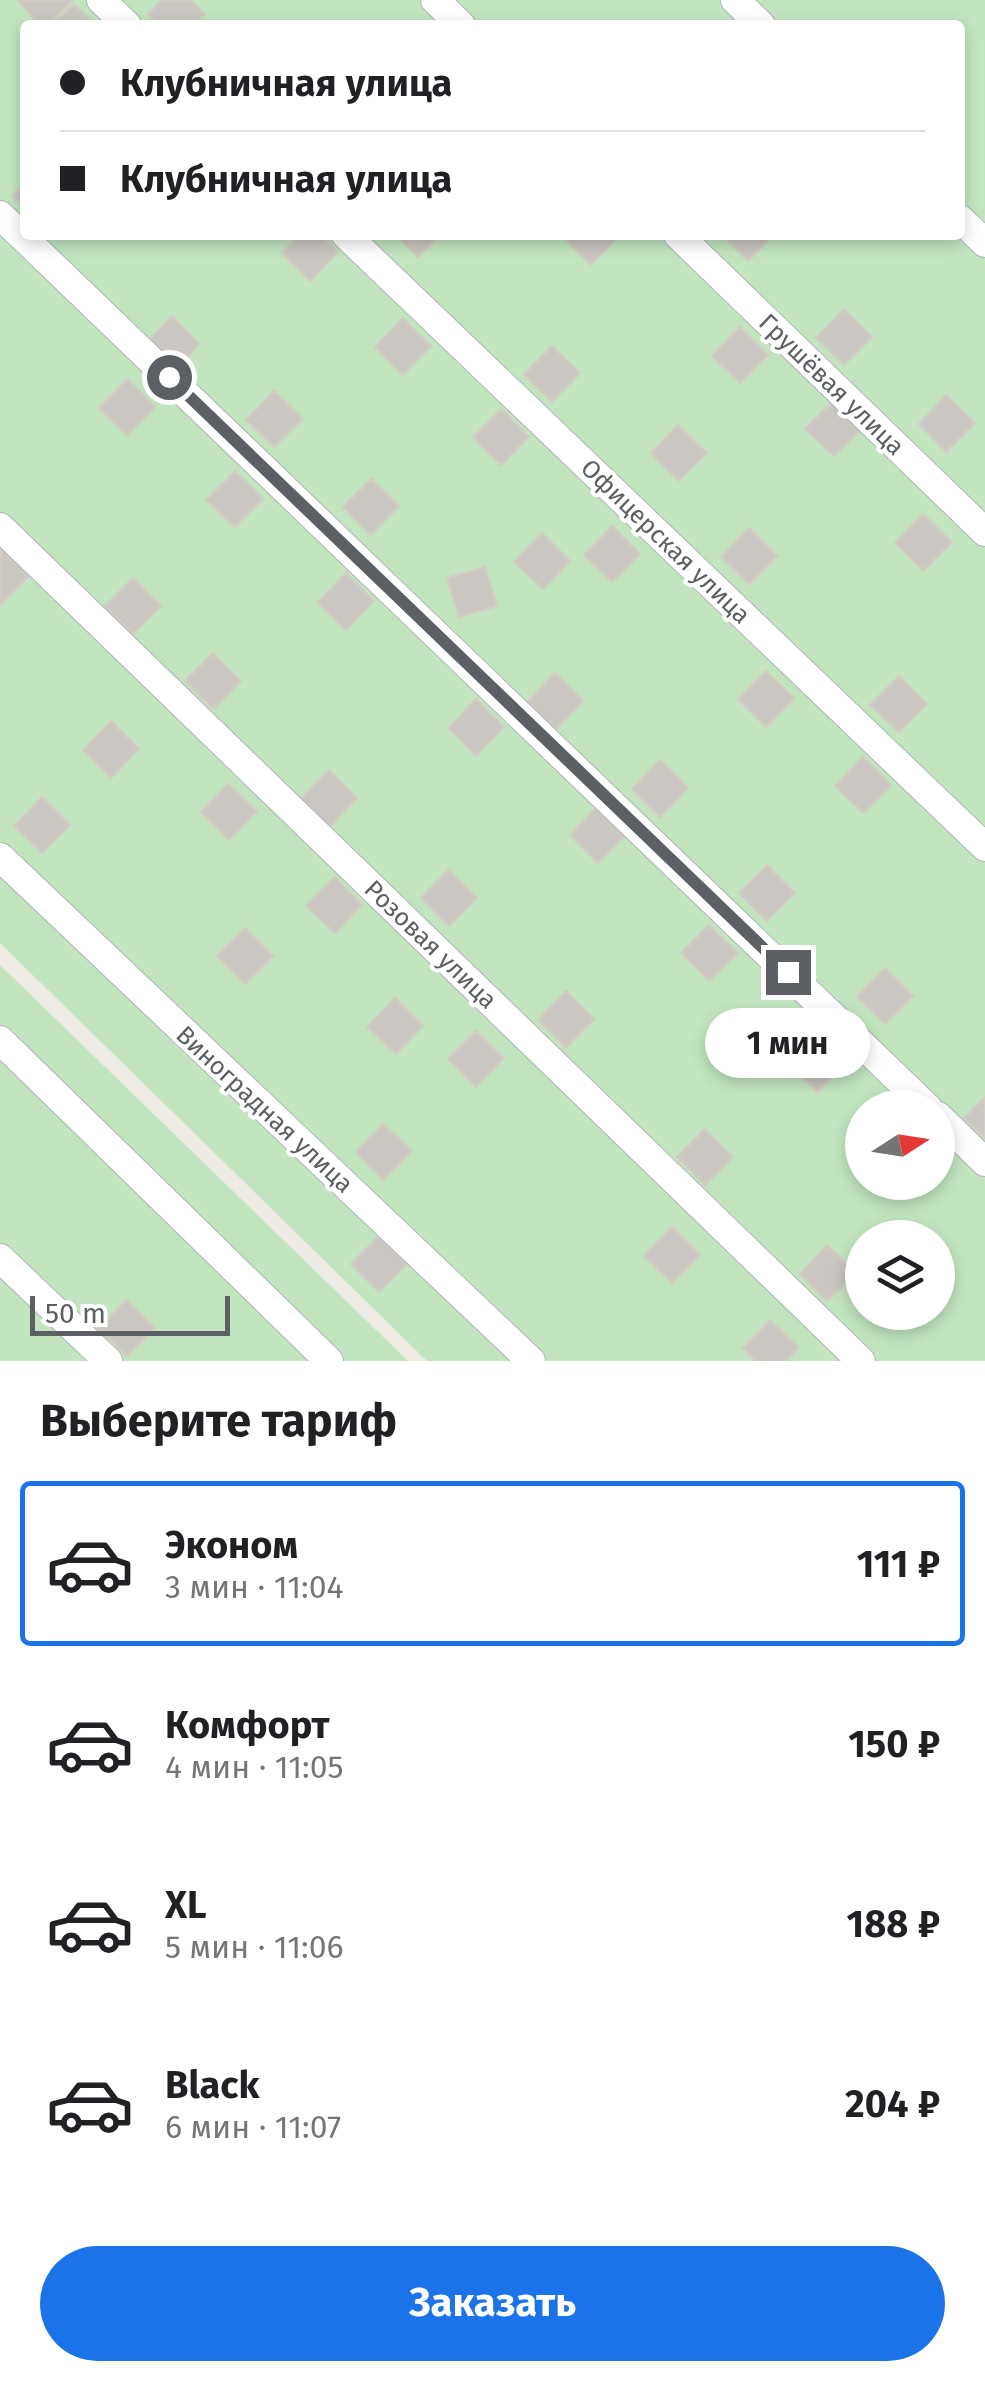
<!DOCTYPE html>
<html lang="ru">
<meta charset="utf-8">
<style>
:root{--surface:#fff;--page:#f2f2f2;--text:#202124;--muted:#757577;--line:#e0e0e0;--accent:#1a73e8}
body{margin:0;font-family:"Fira Sans",sans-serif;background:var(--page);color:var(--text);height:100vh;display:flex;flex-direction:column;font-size:38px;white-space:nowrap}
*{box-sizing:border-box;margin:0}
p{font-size:32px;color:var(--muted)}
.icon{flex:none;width:55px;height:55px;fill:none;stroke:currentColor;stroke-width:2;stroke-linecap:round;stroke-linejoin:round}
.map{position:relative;height:1361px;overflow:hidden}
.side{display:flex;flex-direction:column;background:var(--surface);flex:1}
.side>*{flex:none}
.guide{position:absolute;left:20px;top:20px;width:945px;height:220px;border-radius:10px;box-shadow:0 5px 15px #0003;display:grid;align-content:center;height:220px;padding:0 40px;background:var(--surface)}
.needle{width:65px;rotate:78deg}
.tools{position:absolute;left:845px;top:1090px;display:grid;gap:20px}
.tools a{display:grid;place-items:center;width:110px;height:110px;border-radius:50%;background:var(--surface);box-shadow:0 5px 15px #0003;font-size:50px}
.scale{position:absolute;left:30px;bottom:25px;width:200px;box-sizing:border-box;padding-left:10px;border:5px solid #5c6064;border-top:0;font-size:28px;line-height:35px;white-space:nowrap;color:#5c6064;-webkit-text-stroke:8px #fff;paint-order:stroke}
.end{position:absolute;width:45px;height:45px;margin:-22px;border:12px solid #5c6064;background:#fff;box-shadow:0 0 0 5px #fff}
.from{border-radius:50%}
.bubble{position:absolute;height:70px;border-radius:35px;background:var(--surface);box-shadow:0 5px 15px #0003;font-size:32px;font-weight:700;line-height:70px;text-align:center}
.guide b{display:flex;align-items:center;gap:35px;height:95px;font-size:38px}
.guide b+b{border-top:2px solid var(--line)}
.guide i{width:25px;height:25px;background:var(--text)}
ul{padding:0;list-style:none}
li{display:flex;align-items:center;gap:30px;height:165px;margin:0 20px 15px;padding:0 20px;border:5px solid transparent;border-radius:10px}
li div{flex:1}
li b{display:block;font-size:38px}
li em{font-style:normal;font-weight:700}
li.active{border-color:var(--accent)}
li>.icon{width:90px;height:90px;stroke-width:1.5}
h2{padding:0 40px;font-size:45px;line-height:120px}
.action{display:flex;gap:20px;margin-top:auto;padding:20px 40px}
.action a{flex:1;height:115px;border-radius:60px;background:var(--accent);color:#fff;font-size:40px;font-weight:700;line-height:115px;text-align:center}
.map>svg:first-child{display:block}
.green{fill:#c2e5c0;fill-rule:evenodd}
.building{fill:#cac6c1;stroke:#d2cdc2;stroke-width:2.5}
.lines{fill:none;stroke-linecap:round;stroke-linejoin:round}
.minor-casing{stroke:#b1b4b8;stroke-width:30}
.minor{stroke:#fff;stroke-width:28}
.route{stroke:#5c6064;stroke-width:12}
.labels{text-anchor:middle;stroke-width:8;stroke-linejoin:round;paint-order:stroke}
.street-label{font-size:25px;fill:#5c6064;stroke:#fff}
</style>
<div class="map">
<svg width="985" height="1361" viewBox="0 0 985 1361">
<rect width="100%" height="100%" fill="#eeebe4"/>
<!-- green -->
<g class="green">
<path d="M 0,0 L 985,0 L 985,1361 L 427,1361 L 0,943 ZM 25,25 L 960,25 L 960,235 L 25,235 ZM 862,1108 L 938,1108 L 938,1182 L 862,1182 ZM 862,1238 L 938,1238 L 938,1312 L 862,1312 Z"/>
<path d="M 0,965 L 408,1361 L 0,1361 Z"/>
</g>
<!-- building -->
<g class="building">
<path d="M 17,0 L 71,0 L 72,1 L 48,25 L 40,25 Z"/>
<path d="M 162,0 L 191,0 L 205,14 L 193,25 L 159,25 L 148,14 Z"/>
<path d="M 74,4 L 96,25 L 53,25 Z"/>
<path d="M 25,182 L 25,209 L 12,196 Z"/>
<path d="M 300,235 L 321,235 L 338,252 L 310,281 L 282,253 Z"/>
<path d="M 396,235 L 440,235 L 418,257 Z"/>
<path d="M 565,235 L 617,235 L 619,236 L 591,265 L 563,237 Z"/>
<path d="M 722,235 L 773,235 L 748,261 Z"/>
<path d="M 844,309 L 872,337 L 844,365 L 816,338 Z"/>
<path d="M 172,316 L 200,344 L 173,372 L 144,345 Z"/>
<path d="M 403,318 L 431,346 L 403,375 L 375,347 Z"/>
<path d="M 740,327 L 768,355 L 740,383 L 712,356 Z"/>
<path d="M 552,346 L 580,373 L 552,402 L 524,374 Z"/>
<path d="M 127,379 L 155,407 L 127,435 L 99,408 Z"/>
<path d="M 274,391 L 303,419 L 274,447 L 246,420 Z"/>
<path d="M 946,395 L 975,423 L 946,452 L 919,424 Z"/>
<path d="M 834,400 L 862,428 L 834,456 L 805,429 Z"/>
<path d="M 501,409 L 529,437 L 501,465 L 473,437 Z"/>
<path d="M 678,425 L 707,453 L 679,481 L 651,453 Z"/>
<path d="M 235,471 L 263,499 L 235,527 L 206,500 Z"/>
<path d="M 371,479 L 399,506 L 371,535 L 343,507 Z"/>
<path d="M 923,514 L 952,542 L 923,571 L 895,543 Z"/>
<path d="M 612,526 L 640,554 L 612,582 L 584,555 Z"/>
<path d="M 749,528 L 777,556 L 749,584 L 721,557 Z"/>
<path d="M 542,533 L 570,561 L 543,589 L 514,562 Z"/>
<path d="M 1,548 L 29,576 L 1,604 L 0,604 Z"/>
<path d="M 485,567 L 497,606 L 459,617 L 447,578 Z"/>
<path d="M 346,573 L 374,601 L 346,630 L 318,602 Z"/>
<path d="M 133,578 L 161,606 L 133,634 L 105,606 Z"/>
<path d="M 213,653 L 241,681 L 213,709 L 185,681 Z"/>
<path d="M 766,671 L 794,698 L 766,727 L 738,699 Z"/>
<path d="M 555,673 L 583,701 L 555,730 L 527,702 Z"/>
<path d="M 899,676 L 927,704 L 899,732 L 870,705 Z"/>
<path d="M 476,699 L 504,727 L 476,756 L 448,728 Z"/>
<path d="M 111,721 L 139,749 L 111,778 L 83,750 Z"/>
<path d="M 863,757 L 891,785 L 863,813 L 835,786 Z"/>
<path d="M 660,760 L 688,788 L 660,817 L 632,789 Z"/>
<path d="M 329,770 L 357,798 L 329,827 L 301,799 Z"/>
<path d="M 228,784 L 257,811 L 229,840 L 201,812 Z"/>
<path d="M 42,797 L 70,825 L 42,853 L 14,826 Z"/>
<path d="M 598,806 L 626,834 L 598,863 L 570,835 Z"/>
<path d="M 767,865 L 795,893 L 767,921 L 739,893 Z"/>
<path d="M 448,870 L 477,898 L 449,926 L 421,898 Z"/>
<path d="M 335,877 L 362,905 L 335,933 L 306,906 Z"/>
<path d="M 709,925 L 738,953 L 709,981 L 681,953 Z"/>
<path d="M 245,928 L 273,956 L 245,984 L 217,956 Z"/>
<path d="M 885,968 L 913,996 L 885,1024 L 857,997 Z"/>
<path d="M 566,991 L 594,1019 L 566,1048 L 538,1020 Z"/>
<path d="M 395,998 L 423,1026 L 396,1054 L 367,1027 Z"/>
<path d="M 476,1031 L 504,1058 L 476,1087 L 448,1059 Z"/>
<path d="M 817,1036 L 845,1064 L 817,1092 L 789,1065 Z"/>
<path d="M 985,1097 L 985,1138 L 964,1118 Z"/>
<path d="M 383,1124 L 412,1151 L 383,1180 L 356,1152 Z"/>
<path d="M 705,1129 L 733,1157 L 705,1185 L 677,1157 Z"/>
<path d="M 672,1227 L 700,1255 L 672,1283 L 644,1256 Z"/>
<path d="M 379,1236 L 407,1264 L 379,1292 L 351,1264 Z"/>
<path d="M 827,1245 L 856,1273 L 827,1301 L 800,1274 Z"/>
<path d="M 126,1300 L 155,1328 L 127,1356 L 98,1329 Z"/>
<path d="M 770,1320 L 799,1347 L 786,1361 L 756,1361 L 743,1348 Z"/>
</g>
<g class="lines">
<defs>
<g id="minor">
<path d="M 101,0 L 127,25"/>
<path d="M 435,0 L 461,25"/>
<path d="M 735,0 L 761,25"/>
<path d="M 0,215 L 928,1108"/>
<path d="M 960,219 L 985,243"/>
<path d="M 346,235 L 985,847"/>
<path d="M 678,235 L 985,532"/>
<path d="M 0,527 L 861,1361"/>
<path d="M 0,857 L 531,1361"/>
<path d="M 0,1040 L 329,1361"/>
<path d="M 938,1116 L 985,1162"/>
<path d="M 0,1258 L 108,1361"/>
</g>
</defs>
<!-- minor casing -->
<use href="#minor" class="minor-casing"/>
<!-- minor -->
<use href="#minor" class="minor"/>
</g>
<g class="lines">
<!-- route -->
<path class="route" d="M 169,377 L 788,972"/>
</g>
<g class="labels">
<!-- street labels -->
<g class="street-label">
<text transform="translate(832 384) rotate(44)" y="9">Грушёвая улица</text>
<text transform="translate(666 541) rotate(44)" y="9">Офицерская улица</text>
<text transform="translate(431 944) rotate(44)" y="9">Розовая улица</text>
<text transform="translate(265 1109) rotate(43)" y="9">Виноградная улица</text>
</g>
</g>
</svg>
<div class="tools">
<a><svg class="needle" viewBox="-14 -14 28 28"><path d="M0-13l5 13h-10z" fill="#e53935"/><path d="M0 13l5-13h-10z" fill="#757577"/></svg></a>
<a><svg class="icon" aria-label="layers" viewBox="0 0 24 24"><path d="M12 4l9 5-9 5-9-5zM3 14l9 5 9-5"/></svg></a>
</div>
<div class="scale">50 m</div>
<i class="end from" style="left:169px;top:377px"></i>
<i class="end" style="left:788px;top:972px"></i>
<div class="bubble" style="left:705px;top:1008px;width:165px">1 мин</div>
<div class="guide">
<b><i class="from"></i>Клубничная улица</b>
<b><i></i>Клубничная улица</b>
</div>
</div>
<section class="side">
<h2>Выберите тариф</h2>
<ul>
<li class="active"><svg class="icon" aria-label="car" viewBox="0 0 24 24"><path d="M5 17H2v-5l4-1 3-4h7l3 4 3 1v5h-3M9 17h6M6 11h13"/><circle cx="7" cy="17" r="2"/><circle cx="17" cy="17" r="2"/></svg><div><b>Эконом</b><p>3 мин · 11:04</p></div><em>111 ₽</em></li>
<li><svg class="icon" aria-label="car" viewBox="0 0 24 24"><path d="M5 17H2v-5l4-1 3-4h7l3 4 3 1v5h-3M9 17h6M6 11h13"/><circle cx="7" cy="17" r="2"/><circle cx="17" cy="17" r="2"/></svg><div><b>Комфорт</b><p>4 мин · 11:05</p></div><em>150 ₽</em></li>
<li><svg class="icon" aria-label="car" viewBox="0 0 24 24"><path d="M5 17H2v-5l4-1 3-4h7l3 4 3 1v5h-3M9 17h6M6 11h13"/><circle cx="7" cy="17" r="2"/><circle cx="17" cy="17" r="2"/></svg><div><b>XL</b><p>5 мин · 11:06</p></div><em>188 ₽</em></li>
<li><svg class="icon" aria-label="car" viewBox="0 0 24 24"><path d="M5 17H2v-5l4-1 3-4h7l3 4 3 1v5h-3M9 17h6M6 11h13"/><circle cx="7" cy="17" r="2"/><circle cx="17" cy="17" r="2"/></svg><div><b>Black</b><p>6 мин · 11:07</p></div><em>204 ₽</em></li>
</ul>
<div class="action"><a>Заказать</a></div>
</section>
